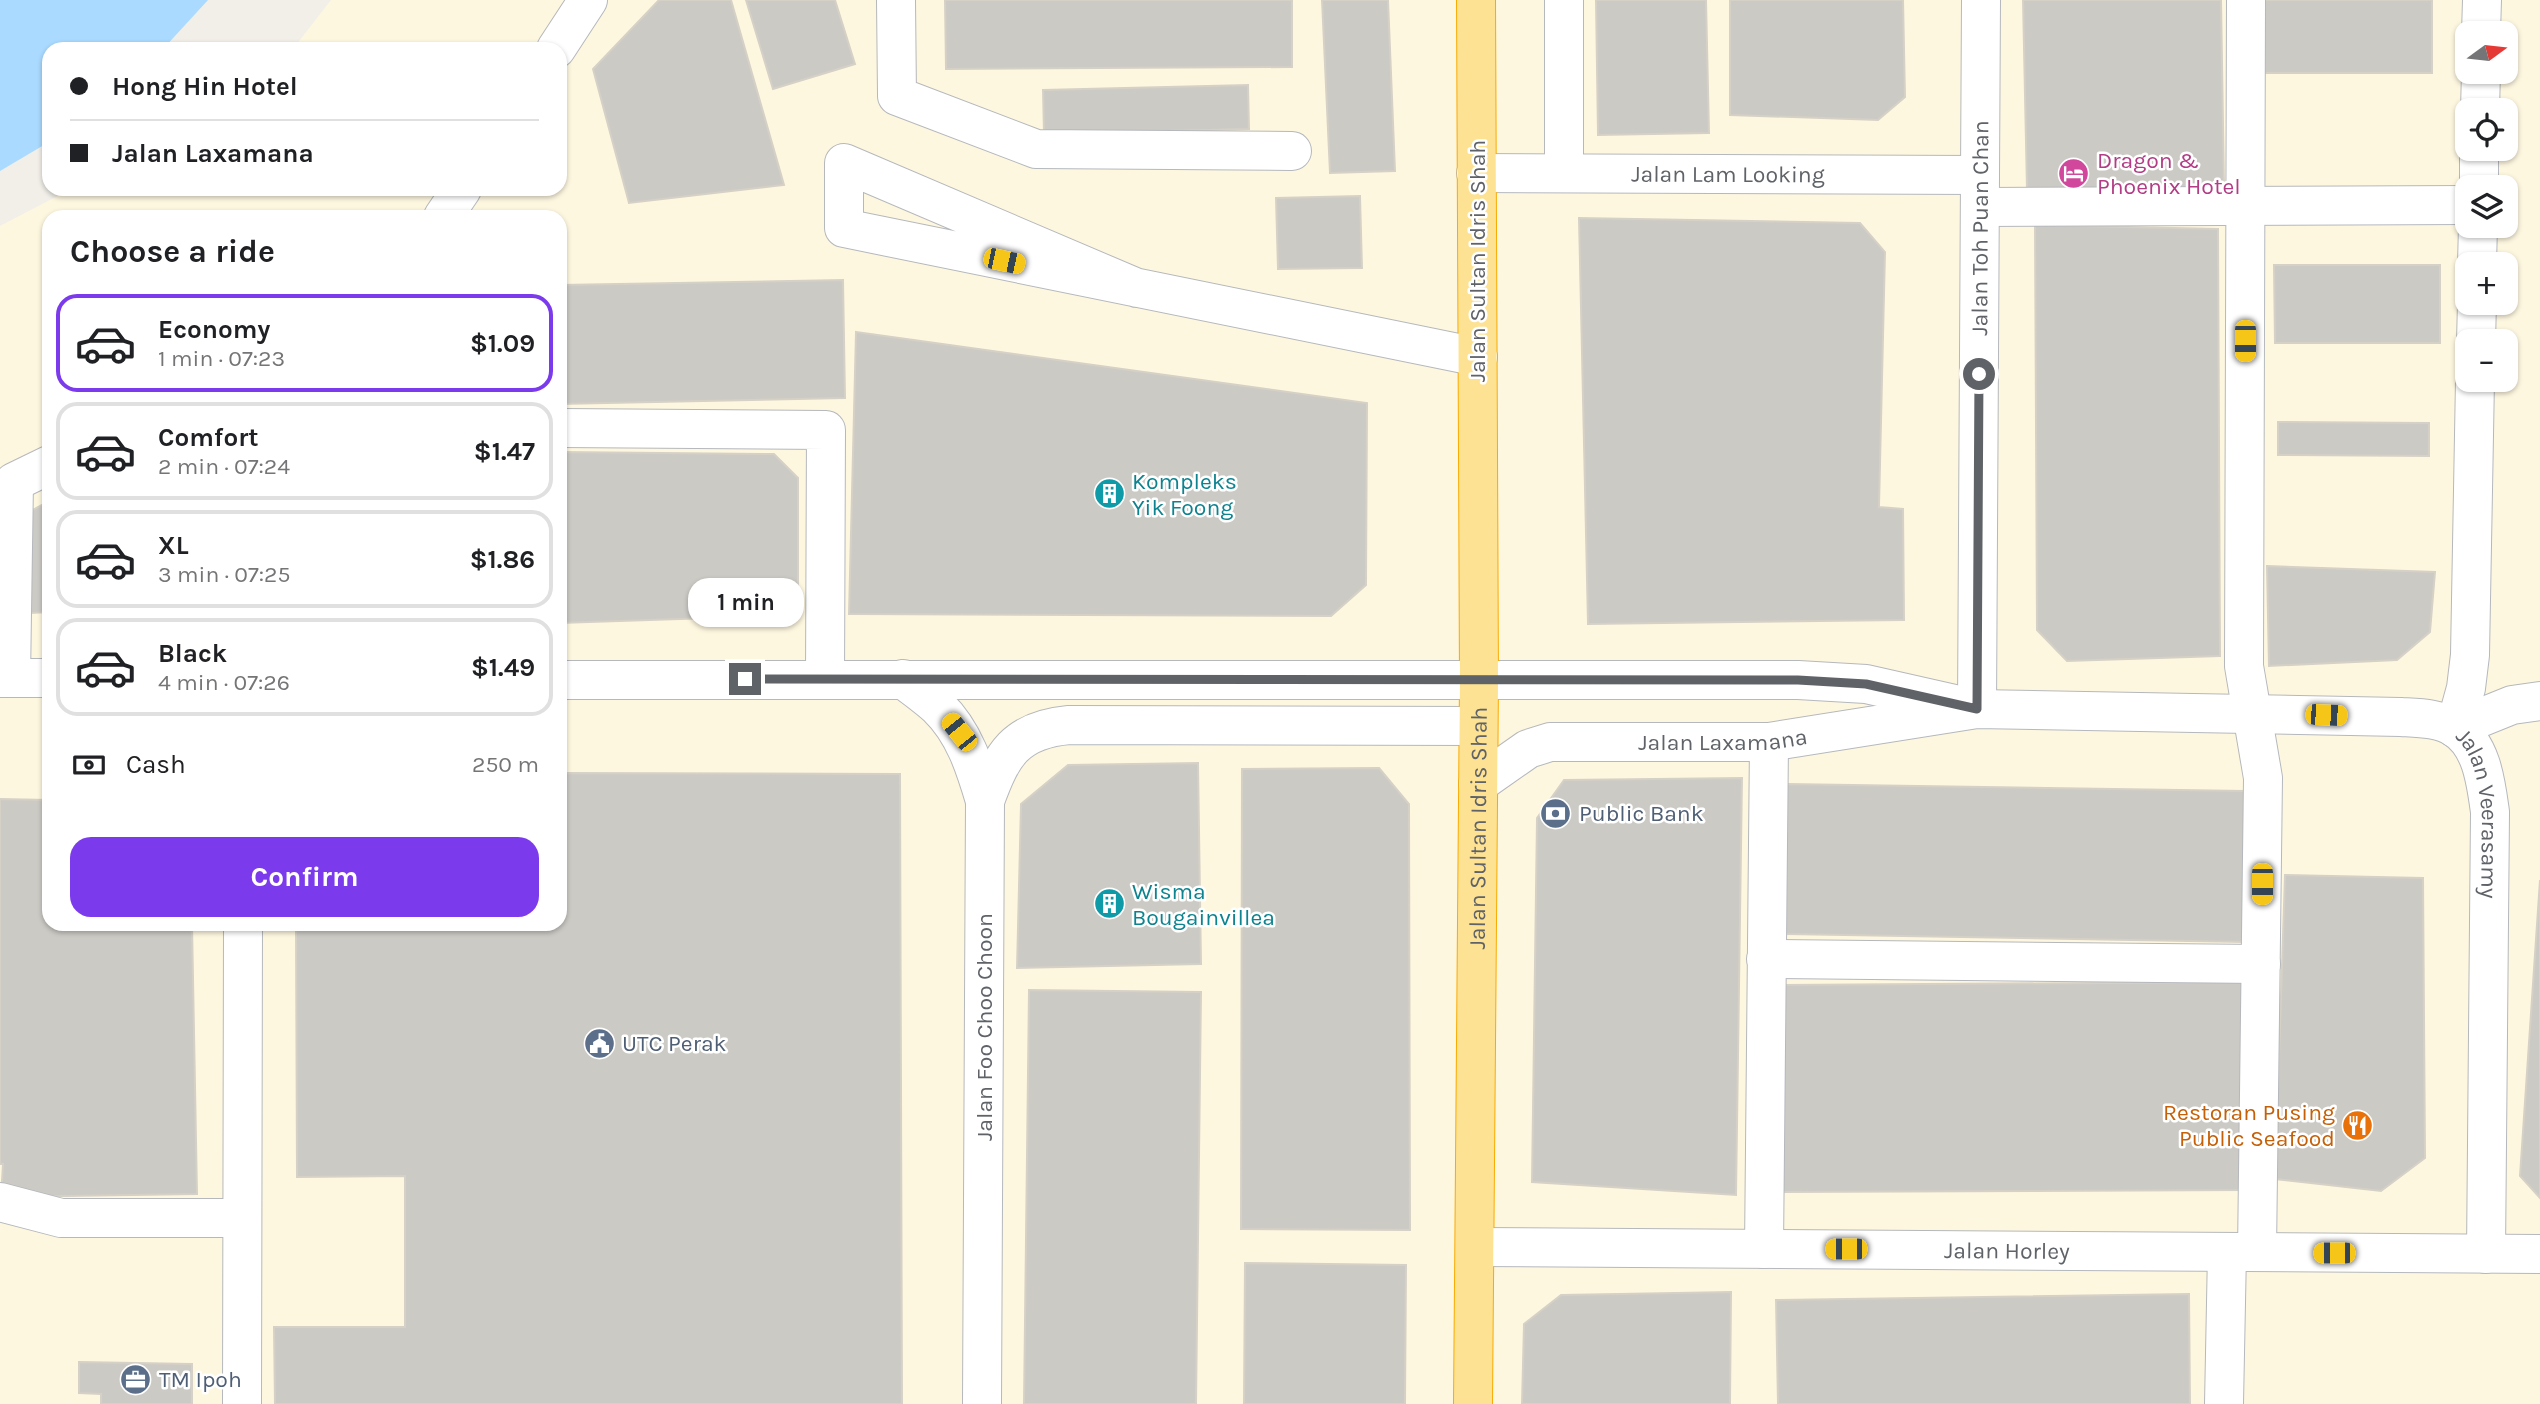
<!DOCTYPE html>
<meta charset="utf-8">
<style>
:root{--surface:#fff;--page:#f2f2f2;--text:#202124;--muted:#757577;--line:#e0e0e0;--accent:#7c3aed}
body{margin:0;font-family:Karla,sans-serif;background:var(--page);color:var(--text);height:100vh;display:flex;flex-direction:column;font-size:26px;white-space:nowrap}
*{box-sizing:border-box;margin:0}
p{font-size:23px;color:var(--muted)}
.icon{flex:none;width:38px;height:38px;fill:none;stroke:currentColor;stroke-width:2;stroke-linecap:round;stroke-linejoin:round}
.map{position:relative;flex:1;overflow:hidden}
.side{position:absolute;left:42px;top:210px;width:525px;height:721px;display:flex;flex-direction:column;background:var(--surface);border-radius:21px;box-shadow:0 2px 5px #0004}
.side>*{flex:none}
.banner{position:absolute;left:42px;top:42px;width:525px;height:154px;border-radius:21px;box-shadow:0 2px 5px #0004;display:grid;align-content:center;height:154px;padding:0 28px;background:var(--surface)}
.needle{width:46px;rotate:75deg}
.controls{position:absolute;left:2455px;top:21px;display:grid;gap:14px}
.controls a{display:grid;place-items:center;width:63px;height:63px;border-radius:14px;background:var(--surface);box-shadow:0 2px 5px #0004;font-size:35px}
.end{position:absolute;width:32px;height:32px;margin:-16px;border:9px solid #5f6368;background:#fff;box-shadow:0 0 0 4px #fff}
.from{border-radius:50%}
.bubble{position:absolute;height:49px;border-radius:21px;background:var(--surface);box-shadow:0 2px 5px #0004;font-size:23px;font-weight:700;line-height:49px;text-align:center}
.car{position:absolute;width:21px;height:42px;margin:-21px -10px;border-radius:9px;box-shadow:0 0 5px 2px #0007;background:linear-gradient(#f5c518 24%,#345 0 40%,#f5c518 0 76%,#345 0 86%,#f5c518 0)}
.banner b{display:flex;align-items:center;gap:24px;height:66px;font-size:26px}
.banner b+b{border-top:2px solid var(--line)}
.banner i{width:18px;height:18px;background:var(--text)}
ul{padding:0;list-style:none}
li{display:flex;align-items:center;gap:21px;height:98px;margin:0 14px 10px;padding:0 14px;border:4px solid var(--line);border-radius:21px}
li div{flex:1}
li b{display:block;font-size:26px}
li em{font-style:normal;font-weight:700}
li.active{border-color:var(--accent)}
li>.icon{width:63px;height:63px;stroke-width:1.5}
h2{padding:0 28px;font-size:32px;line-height:84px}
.pay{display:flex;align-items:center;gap:18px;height:77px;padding:0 28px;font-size:26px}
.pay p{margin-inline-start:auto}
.button{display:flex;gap:14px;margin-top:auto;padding:14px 28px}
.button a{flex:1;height:80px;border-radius:21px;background:var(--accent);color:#fff;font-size:28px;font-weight:700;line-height:80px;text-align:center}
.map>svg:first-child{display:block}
.commercial{fill:#fef7e0;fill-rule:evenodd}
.water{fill:#aadaff}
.building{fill:#cccac5;stroke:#d6d1c6;stroke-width:2}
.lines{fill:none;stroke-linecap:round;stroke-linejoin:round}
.minor-casing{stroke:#b5b8bc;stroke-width:40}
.highway-casing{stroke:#f9ab00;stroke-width:40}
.minor{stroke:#fff;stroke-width:38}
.highway{stroke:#fde293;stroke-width:38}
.route{stroke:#5f6368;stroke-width:9}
.labels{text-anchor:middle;stroke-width:5;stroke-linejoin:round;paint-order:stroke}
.hotel-label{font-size:23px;fill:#b23c85;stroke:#fff;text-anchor:start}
.street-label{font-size:23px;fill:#5f6368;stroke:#fff}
.culture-label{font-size:23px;fill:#0d838f;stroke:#fff;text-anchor:start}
.service-label{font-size:23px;fill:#4e5e75;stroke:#fff;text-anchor:start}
.food-label{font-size:23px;fill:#c56008;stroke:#fff;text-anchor:end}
</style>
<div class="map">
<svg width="2540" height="1404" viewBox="0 0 2540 1404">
<rect width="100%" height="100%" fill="#f1efe8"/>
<!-- commercial -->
<path class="commercial" d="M 331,0 L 2540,0 L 2540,1404 L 0,1404 L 0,226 L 71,189 L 560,189 L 560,49 L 293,49 ZM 2468,33 L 2506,33 L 2506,72 L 2468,72 ZM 2468,110 L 2506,110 L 2506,149 L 2468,149 ZM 2468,187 L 2506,187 L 2506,226 L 2468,226 ZM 49,217 L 560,217 L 560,924 L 49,924 ZM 2468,264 L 2506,264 L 2506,303 L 2468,303 ZM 2468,341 L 2506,341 L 2506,380 L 2468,380 Z"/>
<!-- water -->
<path class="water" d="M 0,0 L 208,0 L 163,49 L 49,49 L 49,142 L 0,171 Z"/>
<!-- building -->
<g class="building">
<path d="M 659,0 L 731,0 L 784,185 L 629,203 L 593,69 Z"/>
<path d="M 746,0 L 835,0 L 855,64 L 773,89 Z"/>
<path d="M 945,0 L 1292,0 L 1292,67 L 946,69 Z"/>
<path d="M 1322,0 L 1388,0 L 1395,171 L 1330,173 Z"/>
<path d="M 1596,0 L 1706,0 L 1709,133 L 1598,135 Z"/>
<path d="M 1730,0 L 1903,0 L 1905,97 L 1878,120 L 1730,115 Z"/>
<path d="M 2023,0 L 2221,0 L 2224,186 L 2027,190 Z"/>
<path d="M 2264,0 L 2432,0 L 2432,73 L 2265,73 Z"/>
<path d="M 1248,85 L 1249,129 L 1044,134 L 1043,90 Z"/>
<path d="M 1360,196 L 1362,268 L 1278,269 L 1276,198 Z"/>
<path d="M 1579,218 L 1860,223 L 1885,252 L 1879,507 L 1903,509 L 1904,620 L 1588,624 Z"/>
<path d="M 2035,225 L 2218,229 L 2220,656 L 2067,661 L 2037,630 Z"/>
<path d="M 2274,265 L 2440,265 L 2440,343 L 2275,343 Z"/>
<path d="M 843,280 L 845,398 L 560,404 L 560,285 Z"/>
<path d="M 856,332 L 1367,403 L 1366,585 L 1331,616 L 849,614 Z"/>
<path d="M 2278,422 L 2429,423 L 2429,456 L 2278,455 Z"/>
<path d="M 560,452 L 774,454 L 798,478 L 798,615 L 560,623 Z"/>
<path d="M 49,501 L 49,612 L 31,613 L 31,511 Z"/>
<path d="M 2267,566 L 2435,572 L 2430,632 L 2397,660 L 2269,666 Z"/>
<path d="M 1198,763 L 1201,964 L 1017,968 L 1021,804 L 1068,765 Z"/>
<path d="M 1379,768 L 1409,804 L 1410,1230 L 1241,1229 L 1242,769 Z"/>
<path d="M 560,773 L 900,774 L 902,1404 L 275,1404 L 274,1327 L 405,1327 L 405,1176 L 297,1177 L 296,924 L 560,924 Z"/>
<path d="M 1742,778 L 1736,1195 L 1532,1182 L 1537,818 L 1564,780 Z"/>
<path d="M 1787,784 L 2245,791 L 2243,942 L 1786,934 Z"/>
<path d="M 0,799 L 49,800 L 49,924 L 192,924 L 197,1194 L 1,1197 L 3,1164 L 0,1164 Z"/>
<path d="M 2285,875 L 2423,878 L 2425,1158 L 2381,1191 L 2275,1179 Z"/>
<path d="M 2540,880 L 2540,1198 L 2520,1176 Z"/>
<path d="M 2247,982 L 2249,1190 L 1782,1192 L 1781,985 Z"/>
<path d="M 1029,990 L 1201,992 L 1196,1404 L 1024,1404 Z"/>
<path d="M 1245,1263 L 1406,1265 L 1405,1404 L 1244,1404 Z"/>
<path d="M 1731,1292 L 1730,1404 L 1522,1404 L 1524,1324 L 1561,1295 Z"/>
<path d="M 2189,1294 L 2190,1404 L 1778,1404 L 1776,1300 Z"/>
<path d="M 79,1362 L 192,1364 L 192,1404 L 101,1404 L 101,1394 L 79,1393 Z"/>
</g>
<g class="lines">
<defs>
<g id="minor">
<path d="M 896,0 L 897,96 L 1036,149 L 1292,151"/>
<path d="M 1564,0 L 1564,173"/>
<path d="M 2246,0 L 2244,666 L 2263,778 L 2257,1252"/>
<path d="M 2481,33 L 2482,0"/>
<path d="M 556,49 L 588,0"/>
<path d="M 2480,110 L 2481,72"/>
<path id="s1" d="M 1476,173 L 1980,175"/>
<path d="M 2479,187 L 2479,149"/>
<path d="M 1980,207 L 2468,205"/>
<path d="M 443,217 L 462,189"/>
<path d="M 2477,264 L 2478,226"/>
<path d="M 1137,288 L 844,163 L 844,228 L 1478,357"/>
<path d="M 2476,341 L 2477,303"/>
<path d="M 560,428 L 826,430 L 825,679"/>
<path d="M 0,678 L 49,678"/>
<path d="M 11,678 L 14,482 L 49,465"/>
<path d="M 903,679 C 914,688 927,697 938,707 C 964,732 975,767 985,801 L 982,1404"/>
<path d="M 560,680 L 1798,680 L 1866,684 L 1959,705"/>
<path id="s2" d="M 1977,709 L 1981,0"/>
<path d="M 2455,728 L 2466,688 L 2470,655 L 2475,380"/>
<path d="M 2455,728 L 2512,705 L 2540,701"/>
<path id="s3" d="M 1478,784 L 1528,749 L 1550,742 L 1769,742 L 1977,709 L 2401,717 C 2418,718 2440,718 2455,728 C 2482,745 2486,783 2490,812 L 2486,1254"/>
<path d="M 985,801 C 1002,754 1015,730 1069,725 L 1478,726"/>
<path d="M 1766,959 L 2261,964"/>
<path d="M 0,1202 L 61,1218 L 242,1218"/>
<path id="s4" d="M 1475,1247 L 2540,1254"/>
<path d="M 1764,1249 L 1769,742"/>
<path d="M 242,1404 L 243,924"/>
<path d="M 2224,1404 L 2227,1252"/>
</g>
<g id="highway">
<path id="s5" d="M 1473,1404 L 1479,681 L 1476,0"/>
</g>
</defs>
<!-- minor casing -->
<use href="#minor" class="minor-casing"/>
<!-- highway casing -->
<use href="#highway" class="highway-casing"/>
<!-- minor -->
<use href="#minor" class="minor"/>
<!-- highway -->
<use href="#highway" class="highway"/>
</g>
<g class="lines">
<!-- route -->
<path class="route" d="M 745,679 L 1798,680 L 1866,684 L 1977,709 L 1979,374"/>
</g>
<!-- icons -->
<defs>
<symbol id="hotel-disc" viewBox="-11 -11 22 22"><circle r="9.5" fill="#d1479c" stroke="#fff"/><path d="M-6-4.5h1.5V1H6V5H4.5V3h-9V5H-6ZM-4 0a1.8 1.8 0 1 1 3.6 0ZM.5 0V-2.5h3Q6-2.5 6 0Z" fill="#fff"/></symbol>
<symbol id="building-disc" viewBox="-11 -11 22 22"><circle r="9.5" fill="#0f9aa8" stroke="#fff"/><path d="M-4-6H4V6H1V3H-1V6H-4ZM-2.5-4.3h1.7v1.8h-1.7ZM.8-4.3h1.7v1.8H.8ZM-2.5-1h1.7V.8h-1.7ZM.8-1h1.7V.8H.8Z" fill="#fff"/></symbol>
<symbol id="bank-disc" viewBox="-11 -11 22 22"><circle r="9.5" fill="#5c6f8a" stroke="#fff"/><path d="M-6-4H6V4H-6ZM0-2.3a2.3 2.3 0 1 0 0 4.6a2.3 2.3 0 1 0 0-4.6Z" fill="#fff"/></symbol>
<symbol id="civic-disc" viewBox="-11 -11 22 22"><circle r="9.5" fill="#5c6f8a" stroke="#fff"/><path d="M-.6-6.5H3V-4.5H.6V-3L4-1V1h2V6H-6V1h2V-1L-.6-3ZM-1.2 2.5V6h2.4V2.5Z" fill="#fff"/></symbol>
<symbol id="restaurant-disc" viewBox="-11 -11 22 22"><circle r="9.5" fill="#e8710a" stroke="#fff"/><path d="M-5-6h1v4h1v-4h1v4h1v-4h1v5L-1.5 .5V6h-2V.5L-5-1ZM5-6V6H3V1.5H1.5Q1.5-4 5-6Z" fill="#fff"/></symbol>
<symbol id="office-disc" viewBox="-11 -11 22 22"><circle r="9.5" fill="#5c6f8a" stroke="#fff"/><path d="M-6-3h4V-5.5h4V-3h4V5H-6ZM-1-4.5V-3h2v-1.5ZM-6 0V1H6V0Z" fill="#fff"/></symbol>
</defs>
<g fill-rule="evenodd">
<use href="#hotel-disc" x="2056" y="156" width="35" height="35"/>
<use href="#building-disc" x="1092" y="476" width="35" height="35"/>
<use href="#bank-disc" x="1538" y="796" width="35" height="35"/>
<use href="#building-disc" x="1092" y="886" width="35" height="35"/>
<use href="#civic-disc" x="582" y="1026" width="35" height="35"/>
<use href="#restaurant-disc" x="2340" y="1108" width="35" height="35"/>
<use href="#office-disc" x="118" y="1362" width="35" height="35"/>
</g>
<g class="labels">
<!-- hotel labels -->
<g class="hotel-label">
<text x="2097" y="168">Dragon &amp;<tspan x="2097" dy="26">Phoenix Hotel</tspan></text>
</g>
<!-- street labels -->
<g class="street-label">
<text dy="8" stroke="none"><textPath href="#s1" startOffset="252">Jalan Lam Looking</textPath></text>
<text dy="8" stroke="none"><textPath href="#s2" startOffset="481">Jalan Toh Puan Chan</textPath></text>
<text transform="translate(1477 261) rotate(-90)" y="8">Jalan Sultan Idris Shah</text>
<text dy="8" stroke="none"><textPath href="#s3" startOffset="257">Jalan Laxamana</textPath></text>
<text dy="8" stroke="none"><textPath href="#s3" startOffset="1087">Jalan Veerasamy</textPath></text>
<text dy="8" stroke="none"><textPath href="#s5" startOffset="576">Jalan Sultan Idris Shah</textPath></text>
<text transform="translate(984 1027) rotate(-90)" y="8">Jalan Foo Choo Choon</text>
<text dy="8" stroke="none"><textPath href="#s4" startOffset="532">Jalan Horley</textPath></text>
</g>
<!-- culture labels -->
<g class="culture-label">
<text x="1132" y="489">Kompleks<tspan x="1132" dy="26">Yik Foong</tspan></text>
<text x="1132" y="899">Wisma<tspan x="1132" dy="26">Bougainvillea</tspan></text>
</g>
<!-- service labels -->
<g class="service-label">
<text x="1579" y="821">Public Bank</text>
<text x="622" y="1051">UTC Perak</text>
<text x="159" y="1387">TM Ipoh</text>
</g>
<!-- food labels -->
<g class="food-label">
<text x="2335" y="1120">Restoran Pusing<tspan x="2335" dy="26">Public Seafood</tspan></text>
</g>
</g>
</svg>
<div class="controls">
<a><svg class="needle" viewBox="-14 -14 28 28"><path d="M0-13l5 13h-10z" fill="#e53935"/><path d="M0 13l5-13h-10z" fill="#757577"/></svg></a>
<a><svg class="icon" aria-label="locate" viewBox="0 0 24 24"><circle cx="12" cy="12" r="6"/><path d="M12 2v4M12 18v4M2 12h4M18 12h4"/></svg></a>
<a><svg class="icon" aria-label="layers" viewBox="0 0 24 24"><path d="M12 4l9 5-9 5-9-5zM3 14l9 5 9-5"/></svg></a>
<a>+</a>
<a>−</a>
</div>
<i class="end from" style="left:1979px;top:374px"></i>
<i class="end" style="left:745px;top:679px"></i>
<div class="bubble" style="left:688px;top:578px;width:116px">1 min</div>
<i class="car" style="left:1004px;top:261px;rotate:102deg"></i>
<i class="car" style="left:2245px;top:341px;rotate:180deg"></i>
<i class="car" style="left:2326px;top:715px;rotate:92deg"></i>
<i class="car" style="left:959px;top:732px;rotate:321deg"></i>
<i class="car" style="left:2262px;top:884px;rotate:180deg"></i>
<i class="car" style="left:1846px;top:1249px;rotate:270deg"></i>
<i class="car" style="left:2334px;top:1253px;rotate:270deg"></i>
<div class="banner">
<b><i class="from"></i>Hong Hin Hotel</b>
<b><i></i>Jalan Laxamana</b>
</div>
<section class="side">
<h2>Choose a ride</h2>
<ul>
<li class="active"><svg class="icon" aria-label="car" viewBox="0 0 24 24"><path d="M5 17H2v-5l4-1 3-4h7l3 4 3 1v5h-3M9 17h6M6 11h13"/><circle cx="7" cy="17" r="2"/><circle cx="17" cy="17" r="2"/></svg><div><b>Economy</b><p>1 min · 07:23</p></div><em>$1.09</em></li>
<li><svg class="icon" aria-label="car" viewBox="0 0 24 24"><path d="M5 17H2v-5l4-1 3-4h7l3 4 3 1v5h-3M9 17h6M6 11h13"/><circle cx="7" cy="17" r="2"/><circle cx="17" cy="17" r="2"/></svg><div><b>Comfort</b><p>2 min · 07:24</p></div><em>$1.47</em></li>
<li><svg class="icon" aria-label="car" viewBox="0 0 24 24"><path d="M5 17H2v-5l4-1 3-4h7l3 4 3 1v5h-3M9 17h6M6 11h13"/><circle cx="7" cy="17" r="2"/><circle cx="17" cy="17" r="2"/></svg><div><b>XL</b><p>3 min · 07:25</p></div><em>$1.86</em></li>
<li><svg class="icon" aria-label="car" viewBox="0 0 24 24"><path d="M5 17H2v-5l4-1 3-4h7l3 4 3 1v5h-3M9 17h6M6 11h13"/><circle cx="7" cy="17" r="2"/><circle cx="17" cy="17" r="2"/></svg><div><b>Black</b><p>4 min · 07:26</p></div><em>$1.49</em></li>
</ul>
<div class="pay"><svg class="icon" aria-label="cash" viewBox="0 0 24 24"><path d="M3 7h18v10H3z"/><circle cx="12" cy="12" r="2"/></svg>Cash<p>250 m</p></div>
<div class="button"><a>Confirm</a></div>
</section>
</div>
